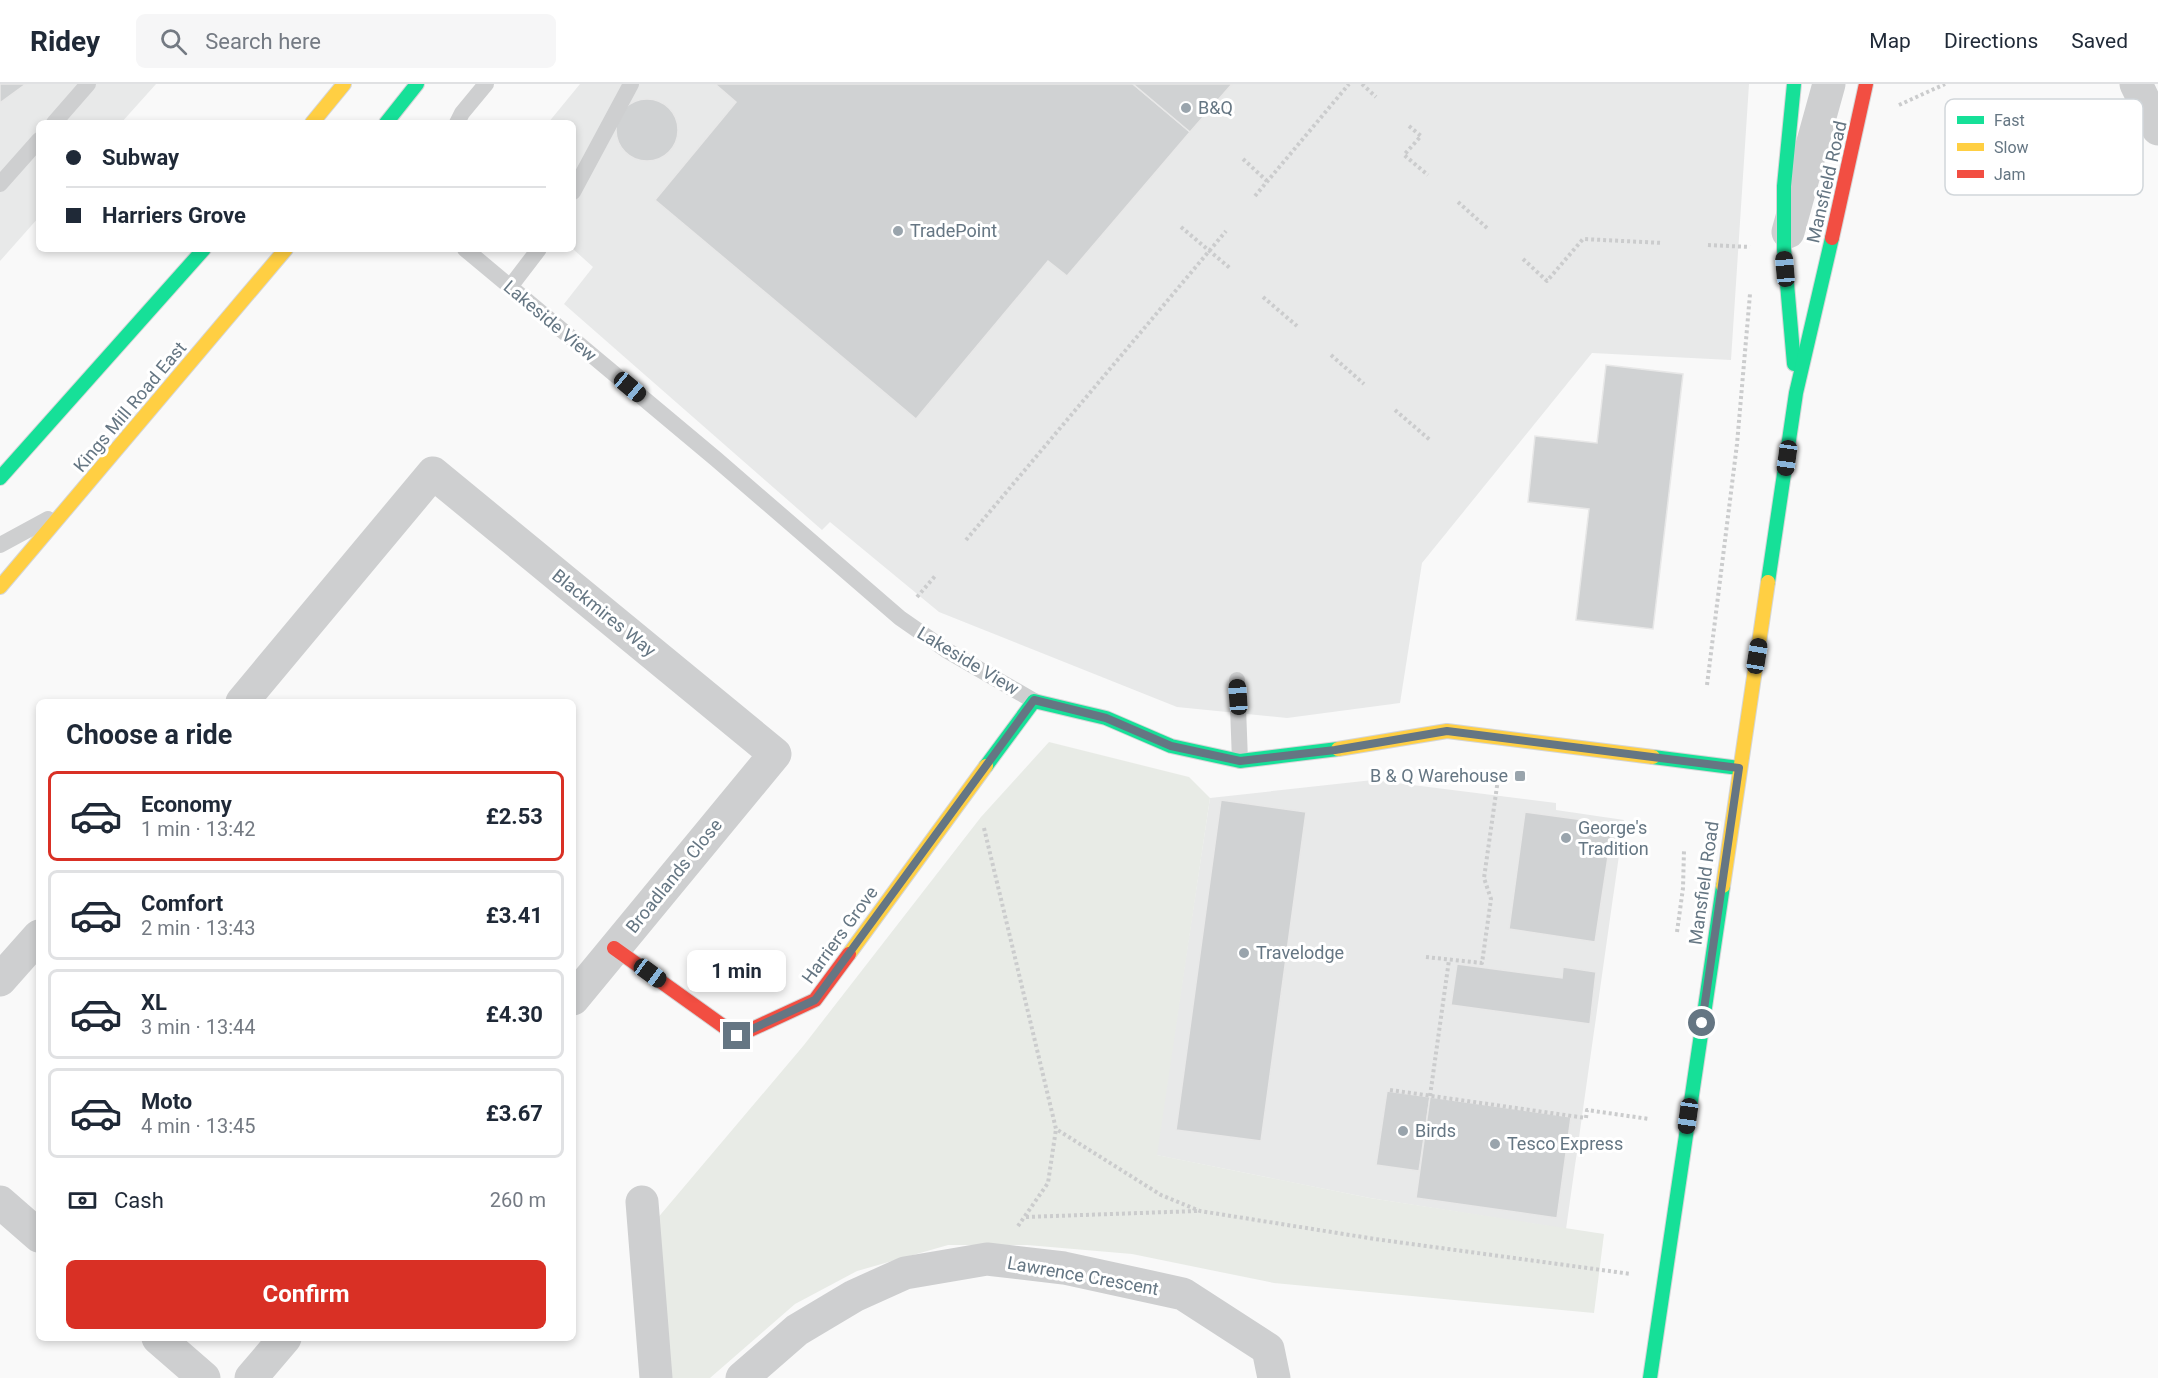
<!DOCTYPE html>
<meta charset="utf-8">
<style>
:root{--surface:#fff;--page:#f6f6f7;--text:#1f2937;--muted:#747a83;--line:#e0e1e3;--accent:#d93025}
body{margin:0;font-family:Roboto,sans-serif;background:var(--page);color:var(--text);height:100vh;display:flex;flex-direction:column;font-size:22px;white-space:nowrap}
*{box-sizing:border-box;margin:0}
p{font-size:20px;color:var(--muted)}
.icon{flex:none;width:33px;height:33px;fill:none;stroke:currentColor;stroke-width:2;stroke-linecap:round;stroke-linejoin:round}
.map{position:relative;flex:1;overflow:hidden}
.drawer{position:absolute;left:36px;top:615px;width:540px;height:642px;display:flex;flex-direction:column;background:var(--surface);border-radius:9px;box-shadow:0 3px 9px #0003}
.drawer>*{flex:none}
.banner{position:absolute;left:36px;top:36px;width:540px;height:132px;border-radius:9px;box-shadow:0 3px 9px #0003;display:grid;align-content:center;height:132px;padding:0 30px;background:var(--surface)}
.end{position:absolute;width:27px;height:27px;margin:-14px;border:8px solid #657683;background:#fff;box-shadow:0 0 0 3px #fff}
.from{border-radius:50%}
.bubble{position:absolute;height:42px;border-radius:9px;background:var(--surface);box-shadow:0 3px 9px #0003;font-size:20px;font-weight:700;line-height:42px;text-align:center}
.car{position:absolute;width:18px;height:36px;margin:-18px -9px;border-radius:8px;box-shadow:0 0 4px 2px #0007;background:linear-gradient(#222 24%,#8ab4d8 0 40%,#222 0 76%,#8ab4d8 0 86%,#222 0)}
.banner b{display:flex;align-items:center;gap:21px;height:57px;font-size:22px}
.banner b+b{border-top:2px solid var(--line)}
.banner i{width:15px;height:15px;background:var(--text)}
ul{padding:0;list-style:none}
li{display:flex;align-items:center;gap:18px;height:90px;margin:0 12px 9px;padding:0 18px;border:3px solid var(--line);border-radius:9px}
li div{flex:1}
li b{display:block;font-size:22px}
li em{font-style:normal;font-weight:700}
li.selected{border-color:var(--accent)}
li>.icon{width:54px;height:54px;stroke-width:1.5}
h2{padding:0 30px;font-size:27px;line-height:72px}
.pay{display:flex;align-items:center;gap:15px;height:66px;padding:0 30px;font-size:22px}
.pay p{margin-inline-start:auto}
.button{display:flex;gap:12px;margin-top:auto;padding:12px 30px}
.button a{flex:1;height:69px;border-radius:9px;background:var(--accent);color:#fff;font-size:24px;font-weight:700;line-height:69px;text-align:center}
header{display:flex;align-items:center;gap:36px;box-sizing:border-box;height:84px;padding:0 30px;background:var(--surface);border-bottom:2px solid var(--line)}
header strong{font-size:28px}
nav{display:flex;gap:33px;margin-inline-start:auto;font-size:21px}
.search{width:420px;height:54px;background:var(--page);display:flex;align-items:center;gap:15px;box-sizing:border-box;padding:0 21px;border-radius:9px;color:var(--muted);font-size:22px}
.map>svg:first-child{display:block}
.built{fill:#e8e9e9}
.green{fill:#e8ebe6}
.building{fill:#d0d2d3;stroke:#e8e8e8;stroke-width:1.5}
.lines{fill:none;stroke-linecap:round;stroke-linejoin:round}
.fast-casing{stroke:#d5d6d7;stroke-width:16}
.slow-casing{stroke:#d5d6d7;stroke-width:16}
.jam-casing{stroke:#d5d6d7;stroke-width:16}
.path{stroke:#cbcccd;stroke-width:4;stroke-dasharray:3 3;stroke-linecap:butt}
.lane{stroke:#cecfd0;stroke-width:16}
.street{stroke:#cecfd0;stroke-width:33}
.fast{stroke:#16e098;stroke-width:14}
.slow{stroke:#ffcf43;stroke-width:14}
.jam{stroke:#f24e42;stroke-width:14}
.route{stroke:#657683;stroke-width:8}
.poi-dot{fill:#99a4ac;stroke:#fff;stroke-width:2}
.labels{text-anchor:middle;stroke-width:6;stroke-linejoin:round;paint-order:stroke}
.poi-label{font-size:18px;fill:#657683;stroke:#fff;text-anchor:start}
.street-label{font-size:18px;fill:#657683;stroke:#fff}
.key{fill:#fff;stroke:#d1d6da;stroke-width:1.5}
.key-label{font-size:16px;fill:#657683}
</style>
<header>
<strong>Ridey</strong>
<div class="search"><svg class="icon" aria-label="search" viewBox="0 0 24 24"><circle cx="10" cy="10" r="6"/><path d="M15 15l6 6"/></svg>Search here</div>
<nav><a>Map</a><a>Directions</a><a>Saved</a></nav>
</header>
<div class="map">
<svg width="2158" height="1294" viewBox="0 0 2158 1294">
<rect width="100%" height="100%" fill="#f9f9f9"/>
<!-- built -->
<g class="built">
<path d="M 0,0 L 156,0 L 121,39 L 39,39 L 39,133 L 0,177 Z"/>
<path d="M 580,0 L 1749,0 L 1731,276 L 1592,269 L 1422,479 L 1400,619 L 1287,634 L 1177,623 L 939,528 L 830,438 L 822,446 L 564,220 L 593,183 L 573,165 L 573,39 L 548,39 Z"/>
<path d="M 1373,696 L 1556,719 L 1556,726 L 1624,736 L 1566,1145 L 1370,1114 L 1156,1071 L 1210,714 Z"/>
</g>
<!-- green -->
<path class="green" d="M 1049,658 L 1189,693 L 1210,714 L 1157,1071 L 1370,1114 L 1604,1150 L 1594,1229 L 1274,1199 L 1132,1170 L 1027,1161 L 948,1161 L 857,1187 L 795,1220 L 710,1294 L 670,1294 L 656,1136 L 804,961 L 981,733 Z"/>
<!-- building -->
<g class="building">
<path d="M 0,0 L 26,0 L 0,19 Z"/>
<path d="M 715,0 L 1133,0 L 1190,48 L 1067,192 L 1048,177 L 916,335 L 655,116 L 736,18 Z"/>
<path d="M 1133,0 L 1232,0 L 1190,48 Z"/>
<circle cx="647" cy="46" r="31"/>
<path d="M 1606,281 L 1683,290 L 1653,545 L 1576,536 L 1589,425 L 1528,418 L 1535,352 L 1597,359 Z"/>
<path d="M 1221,716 L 1306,728 L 1261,1057 L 1176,1046 Z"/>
<path d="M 1525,728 L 1613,740 L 1595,858 L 1509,845 Z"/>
<path d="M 1457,880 L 1562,894 L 1563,883 L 1596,888 L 1590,940 L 1451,921 Z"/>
<path d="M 1387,1007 L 1430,1013 L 1419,1087 L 1376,1081 Z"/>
<path d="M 1430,1013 L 1571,1033 L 1557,1134 L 1416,1114 Z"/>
</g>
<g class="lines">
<defs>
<g id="fast">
<path d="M 1794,0 L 1784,102 L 1784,165 L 1794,280"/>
<path d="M 386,39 L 417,0"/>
<path d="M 0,394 L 204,165"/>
<path d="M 1768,498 L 1796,309 L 1832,154"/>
<path d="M 1653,673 L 1739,684"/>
<path d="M 986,682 L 1034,617 L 1106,634 L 1171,662 L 1240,677 L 1338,665"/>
<path d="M 1650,1294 L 1723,802"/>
</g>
<g id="slow">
<path d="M 312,39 L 344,0"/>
<path d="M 0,503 L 286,165"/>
<path d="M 1338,665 L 1447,647 L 1653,673"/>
<path d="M 1723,802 L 1768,498"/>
<path d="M 849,870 L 986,682"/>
</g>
<g id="jam">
<path d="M 1832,154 L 1866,0"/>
<path d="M 614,864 L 737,952 L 815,916 L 849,870"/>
</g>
</defs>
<!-- fast casing -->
<use href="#fast" class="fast-casing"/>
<!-- slow casing -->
<use href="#slow" class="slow-casing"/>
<!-- jam casing -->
<use href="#jam" class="jam-casing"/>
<!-- path -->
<g class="path">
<path d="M 1362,0 L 1376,13"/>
<path d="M 1899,21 L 1945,0"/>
<path d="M 1409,42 L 1421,52 L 1404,71 L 1428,91"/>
<path d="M 1243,75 L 1267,97"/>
<path d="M 1255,112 L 1349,0"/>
<path d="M 1458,118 L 1487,144"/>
<path d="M 1181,143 L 1231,185"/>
<path d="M 1708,161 L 1750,163"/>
<path d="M 1523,175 L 1547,197 L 1583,155 L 1663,159"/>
<path d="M 1263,213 L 1297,242"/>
<path d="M 1331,271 L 1364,300"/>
<path d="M 1395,326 L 1430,356"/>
<path d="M 966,456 L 1226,147"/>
<path d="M 917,513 L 936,491"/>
<path d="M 1707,601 L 1737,360 L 1750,210"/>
<path d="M 984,744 L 1056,1045 L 1161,1111 L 1200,1127 L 1375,1155 L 1631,1190"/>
<path d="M 1677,848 L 1683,804 L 1684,766"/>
<path d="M 1426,873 L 1482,879 L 1491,815 L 1484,794 L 1499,688"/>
<path d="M 1390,1006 L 1586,1034 L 1587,1026 L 1649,1035"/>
<path d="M 1430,1012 L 1449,876"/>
<path d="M 1026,1133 L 1197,1127"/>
<path d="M 1018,1142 L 1048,1099 L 1056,1045"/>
</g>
<!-- lane -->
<g class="lane">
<path d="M 54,39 L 88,0"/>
<path d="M 457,39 L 462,29 L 486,0"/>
<path d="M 0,100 L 39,56"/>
<path d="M 573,108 L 631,0"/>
<path d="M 465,165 L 716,375 L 900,534 L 946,566 L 1034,617"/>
<path d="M 510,203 L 539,165"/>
<path d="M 0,461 L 48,435"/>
<path d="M 1237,596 L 1240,677"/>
</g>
<!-- street -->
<g class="street">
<path d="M 2136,0 L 2158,45"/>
<path d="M 1788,148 L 1829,0"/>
<path d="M 242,618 L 433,389 L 775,670 L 573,915"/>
<path d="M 0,896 L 39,852"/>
<path d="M 0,1118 L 39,1152"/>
<path d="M 642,1118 L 656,1294"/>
<path d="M 158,1254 L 204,1294"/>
<path d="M 251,1294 L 285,1254"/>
<path d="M 742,1294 L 797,1246 L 854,1212 L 905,1189 L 987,1175 L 1064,1184 L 1183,1210 L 1268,1265 L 1274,1294"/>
</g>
<!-- fast -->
<use href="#fast" class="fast"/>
<!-- slow -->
<use href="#slow" class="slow"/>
<!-- jam -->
<use href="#jam" class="jam"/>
</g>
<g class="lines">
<!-- route -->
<path class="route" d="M 737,952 L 815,916 L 1034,616 L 1106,634 L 1171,662 L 1240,677 L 1335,666 L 1447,647 L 1739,684 L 1702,939"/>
</g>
<!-- markers -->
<g class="poi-dot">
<circle cx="1186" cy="24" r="6"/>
<circle cx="898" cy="147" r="6"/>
<rect x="1514" y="686" width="12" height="12" rx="3"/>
<circle cx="1566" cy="754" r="6"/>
<circle cx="1244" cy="869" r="6"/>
<circle cx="1403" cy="1047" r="6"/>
<circle cx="1495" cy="1060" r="6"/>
</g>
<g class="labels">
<!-- poi labels -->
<g class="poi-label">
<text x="1198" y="30">B&amp;Q</text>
<text x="910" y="153">TradePoint</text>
<text x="1508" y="698" text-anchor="end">B &amp; Q Warehouse</text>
<text x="1578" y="750">George's<tspan x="1578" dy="21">Tradition</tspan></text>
<text x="1256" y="875">Travelodge</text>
<text x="1415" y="1053">Birds</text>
<text x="1507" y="1066">Tesco Express</text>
</g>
<!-- street labels -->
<g class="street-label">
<text transform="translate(1827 98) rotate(-77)" y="6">Mansfield Road</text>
<text transform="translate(550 237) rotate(40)" y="6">Lakeside View</text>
<text transform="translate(130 323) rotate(-50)" y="6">Kings Mill Road East</text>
<text transform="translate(604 529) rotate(39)" y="6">Blackmires Way</text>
<text transform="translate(968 577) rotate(31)" y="6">Lakeside View</text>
<text transform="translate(674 792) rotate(-51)" y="6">Broadlands Close</text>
<text transform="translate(1704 799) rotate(-82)" y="6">Mansfield Road</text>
<text transform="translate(840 851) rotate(-54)" y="6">Harriers Grove</text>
<text transform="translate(1083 1192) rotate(10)" y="6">Lawrence Crescent</text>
</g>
</g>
<!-- legend -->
<rect x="1945" y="15" width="198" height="96" rx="9" class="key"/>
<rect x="1957" y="32" width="27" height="8" fill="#16e098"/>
<rect x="1957" y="59" width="27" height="8" fill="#ffcf43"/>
<rect x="1957" y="86" width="27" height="8" fill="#f24e42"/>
<g class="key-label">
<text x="1994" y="42">Fast</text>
<text x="1994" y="69">Slow</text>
<text x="1994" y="96">Jam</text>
</g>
</svg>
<i class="end from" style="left:1702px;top:939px"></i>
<i class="end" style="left:737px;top:952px"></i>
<div class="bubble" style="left:687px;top:866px;width:99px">1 min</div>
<i class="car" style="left:1785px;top:185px;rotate:355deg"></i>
<i class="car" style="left:630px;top:303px;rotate:130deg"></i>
<i class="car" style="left:1787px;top:374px;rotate:188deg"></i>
<i class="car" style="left:1757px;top:572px;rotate:9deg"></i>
<i class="car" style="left:1238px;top:613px;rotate:356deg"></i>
<i class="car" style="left:650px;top:889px;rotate:126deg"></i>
<i class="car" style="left:1688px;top:1032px;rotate:188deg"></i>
<div class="banner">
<b><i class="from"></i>Subway</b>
<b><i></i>Harriers Grove</b>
</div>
<section class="drawer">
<h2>Choose a ride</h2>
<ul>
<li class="selected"><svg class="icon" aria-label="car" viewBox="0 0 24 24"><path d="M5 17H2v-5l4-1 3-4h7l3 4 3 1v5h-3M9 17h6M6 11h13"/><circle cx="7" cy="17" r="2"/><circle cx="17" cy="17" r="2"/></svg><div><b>Economy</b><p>1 min · 13:42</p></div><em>£2.53</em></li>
<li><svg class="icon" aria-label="car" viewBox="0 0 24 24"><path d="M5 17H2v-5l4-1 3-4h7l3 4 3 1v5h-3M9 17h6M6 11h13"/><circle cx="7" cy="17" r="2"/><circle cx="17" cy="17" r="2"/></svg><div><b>Comfort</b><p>2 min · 13:43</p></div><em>£3.41</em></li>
<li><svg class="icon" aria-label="car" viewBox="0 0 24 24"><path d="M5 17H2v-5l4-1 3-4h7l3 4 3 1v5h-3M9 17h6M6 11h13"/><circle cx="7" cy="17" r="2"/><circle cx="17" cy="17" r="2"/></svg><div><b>XL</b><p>3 min · 13:44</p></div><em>£4.30</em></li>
<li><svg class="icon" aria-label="car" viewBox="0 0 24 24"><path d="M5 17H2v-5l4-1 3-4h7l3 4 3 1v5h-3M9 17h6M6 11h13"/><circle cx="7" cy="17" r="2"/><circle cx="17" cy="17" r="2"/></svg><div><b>Moto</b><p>4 min · 13:45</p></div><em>£3.67</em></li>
</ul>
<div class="pay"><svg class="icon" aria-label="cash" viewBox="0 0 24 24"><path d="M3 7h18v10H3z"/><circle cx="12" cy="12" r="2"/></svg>Cash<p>260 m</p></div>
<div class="button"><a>Confirm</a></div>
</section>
</div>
